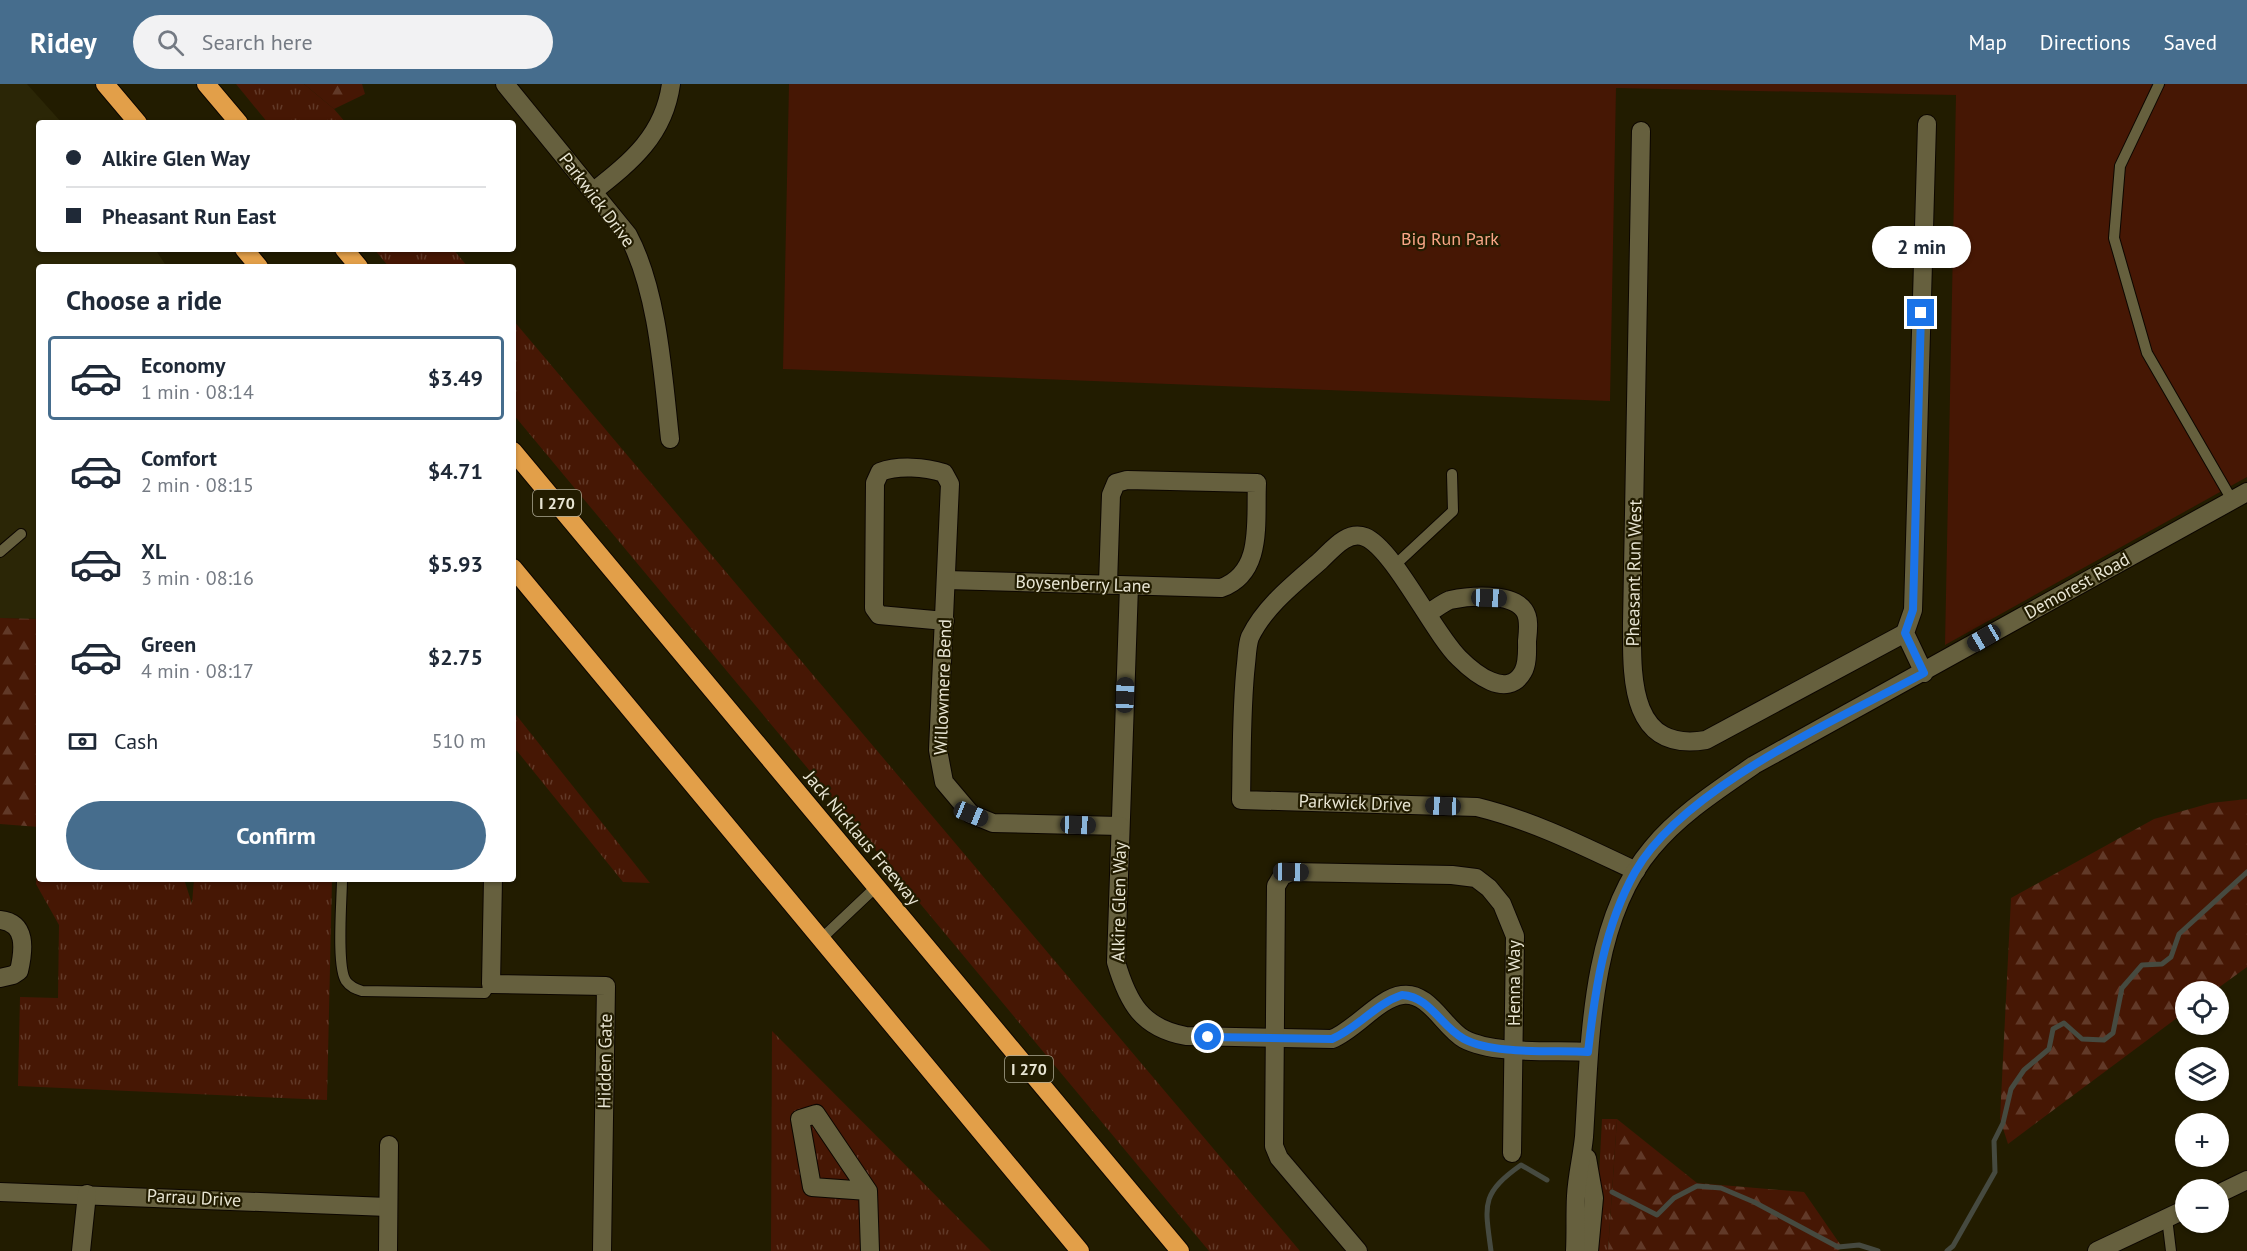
<!DOCTYPE html>
<meta charset="utf-8">
<style>
:root{--surface:#fff;--page:#f2f2f3;--text:#1f2937;--muted:#747a83;--line:#e0e1e3;--accent:#466d8d}
body{margin:0;font-family:"PT Sans",sans-serif;background:var(--page);color:var(--text);height:100vh;display:flex;flex-direction:column;font-size:22px;white-space:nowrap}
*{box-sizing:border-box;margin:0}
p{font-size:20px;color:var(--muted)}
.icon{flex:none;width:33px;height:33px;fill:none;stroke:currentColor;stroke-width:2;stroke-linecap:round;stroke-linejoin:round}
.map{position:relative;flex:1;overflow:hidden}
.details{position:absolute;left:36px;top:180px;width:480px;height:618px;display:flex;flex-direction:column;background:var(--surface);border-radius:6px;box-shadow:0 2px 4px #0004}
.details>*{flex:none}
.guide{position:absolute;left:36px;top:36px;width:480px;height:132px;border-radius:6px;box-shadow:0 2px 4px #0004;display:grid;align-content:center;height:132px;padding:0 30px;background:var(--surface)}
.buttons{position:absolute;left:2175px;top:897px;display:grid;gap:12px}
.buttons a{display:grid;place-items:center;width:54px;height:54px;border-radius:50%;background:var(--surface);box-shadow:0 2px 4px #0004;font-size:30px}
.end{position:absolute;width:27px;height:27px;margin:-14px;border:8px solid #1a73e8;background:#fff;box-shadow:0 0 0 3px #fff}
.from{border-radius:50%}
.bubble{position:absolute;height:42px;border-radius:21px;background:var(--surface);box-shadow:0 2px 4px #0004;font-size:20px;font-weight:800;line-height:42px;text-align:center}
.car{position:absolute;width:18px;height:36px;margin:-18px -9px;border-radius:8px;box-shadow:0 0 4px 2px #0007;background:linear-gradient(#222 24%,#8ab4d8 0 40%,#222 0 76%,#8ab4d8 0 86%,#222 0)}
.guide b{display:flex;align-items:center;gap:21px;height:57px;font-size:22px}
.guide b+b{border-top:2px solid var(--line)}
.guide i{width:15px;height:15px;background:var(--text)}
ul{padding:0;list-style:none}
li{display:flex;align-items:center;gap:18px;height:84px;margin:0 12px 9px;padding:0 18px;border:3px solid transparent;border-radius:6px}
li div{flex:1}
li b{display:block;font-size:22px}
li em{font-style:normal;font-weight:800}
li.on{border-color:var(--accent)}
li>.icon{width:54px;height:54px;stroke-width:1.5}
h2{padding:0 30px;font-size:27px;line-height:72px}
.pay{display:flex;align-items:center;gap:15px;height:66px;padding:0 30px;font-size:22px}
.pay p{margin-inline-start:auto}
.cta{display:flex;gap:12px;margin-top:auto;padding:12px 30px}
.cta a{flex:1;height:69px;border-radius:36px;background:var(--accent);color:#fff;font-size:24px;font-weight:800;line-height:69px;text-align:center}
header{display:flex;align-items:center;gap:36px;box-sizing:border-box;height:84px;padding:0 30px;background:var(--accent);color:#fff}
header strong{font-size:28px}
nav{display:flex;gap:33px;margin-inline-start:auto;font-size:21px}
.search{width:420px;height:54px;background:var(--page);display:flex;align-items:center;gap:15px;box-sizing:border-box;padding:0 21px;border-radius:33px;color:var(--muted);font-size:22px}
.map>svg:first-child{display:block}
.built{fill:#2b2606}
.grass{fill:url(#grass-tufts)}
.forest{fill:url(#forest-firs)}
.park{fill:#461704}
.lines{fill:none;stroke-linecap:round;stroke-linejoin:round}
.stream{stroke:#464a40;stroke-width:5}
.lane-casing{stroke:#0c0600;stroke-width:12}
.street-casing{stroke:#0c0600;stroke-width:20}
.secondary-casing{stroke:#0c0600;stroke-width:20}
.highway-casing{stroke:#0c0600;stroke-width:20}
.lane{stroke:#66603e;stroke-width:10}
.street{stroke:#66603e;stroke-width:18}
.secondary{stroke:#66603e;stroke-width:18}
.highway{stroke:#e29f49;stroke-width:18}
.route{stroke:#1a73e8;stroke-width:8}
.labels{text-anchor:middle;stroke-width:4.5;stroke-linejoin:round;paint-order:stroke}
.shield{fill:#221c00;stroke:#ada994;stroke-width:1.5}
.shield-label{font-size:16px;font-weight:bold;fill:#e8e5d3}
.street-label{font-size:18px;fill:#e8e5d3;stroke:#221c00}
.park-label{font-size:18px;fill:#faa687;stroke:#221c00}
</style>
<header>
<strong>Ridey</strong>
<div class="search"><svg class="icon" aria-label="search" viewBox="0 0 24 24"><circle cx="10" cy="10" r="6"/><path d="M15 15l6 6"/></svg>Search here</div>
<nav><a>Map</a><a>Directions</a><a>Saved</a></nav>
</header>
<div class="map">
<svg width="2247" height="1167" viewBox="0 0 2247 1167">
<defs>
<pattern id="grass-tufts" width="24" height="20" patternUnits="userSpaceOnUse" patternTransform="scale(1.5)"><rect width="24" height="20" fill="#461704"/><path d="M3 7l-1-3M5 7V3M7 7l1-3M15 17l-1-3M17 17v-4M19 17l1-3" fill="none" stroke="#613928"/></pattern>
<pattern id="forest-firs" width="22" height="20" patternUnits="userSpaceOnUse" patternTransform="scale(1.5)"><rect width="22" height="20" fill="#461704"/><path d="M5 1l3.5 6h-7zM16 11l3.5 6h-7z" fill="#613928"/></pattern>
</defs>
<rect width="100%" height="100%" fill="#221c00"/>
<!-- built -->
<path class="built" d="M 0,0 L 27,0 L 62,39 L 39,39 L 39,165 L 155,165 L 167,183 L 39,183 L 39,535 L 0,534 Z"/>
<!-- grass -->
<g class="grass">
<path d="M 236,0 L 304,0 L 334,25 L 346,39 L 268,39 Z"/>
<path d="M 374,165 L 453,165 L 468,183 L 389,183 Z"/>
<path d="M 513,236 L 1300,1167 L 1209,1167 L 513,330 Z"/>
<path d="M 513,627 L 650,799 L 623,798 L 513,662 Z"/>
<path d="M 38,743 L 39,795 L 184,795 L 192,820 L 194,795 L 332,795 L 327,1016 L 18,1002 L 20,913 L 58,914 L 59,841 L 36,800 Z"/>
<path d="M 772,947 L 991,1167 L 771,1167 Z"/>
<path d="M 1602,1035 L 1617,1035 L 1608,1167 L 1595,1167 Z"/>
</g>
<!-- forest -->
<g class="forest">
<path d="M 304,0 L 362,0 L 365,10 L 334,25 Z"/>
<path d="M 0,534 L 39,535 L 39,743 L 0,740 Z"/>
<path d="M 2247,715 L 2247,883 L 2214,907 L 2186,908 L 2185,928 L 2008,1060 L 2000,1035 L 2011,814 L 2154,735 L 2211,719 Z"/>
<path d="M 1617,1035 L 1697,1099 L 1804,1108 L 1842,1163 L 1838,1167 L 1608,1167 Z"/>
</g>
<!-- park -->
<path class="park" d="M 789,0 L 2247,0 L 2247,393 L 1945,561 L 1956,11 L 1616,4 L 1610,317 L 783,285 Z"/>
<g class="lines">
<!-- stream -->
<g class="stream">
<path d="M 1612,1108 L 1657,1131 L 1674,1114 L 1697,1102 L 1721,1104 L 1754,1118 L 1838,1163 L 1859,1161 L 1878,1167"/>
<path d="M 1491,1167 C 1485,1121 1480,1110 1521,1081 L 1547,1096"/>
<path d="M 1947,1167 L 1953,1162 L 1995,1088 L 1994,1057 L 2003,1039 L 2011,1005 L 2024,986 L 2049,965 L 2053,945 L 2064,939 L 2082,955 L 2104,956 L 2113,949 L 2122,904 L 2142,881 L 2162,880 L 2171,873 L 2179,850 L 2247,788"/>
</g>
<defs>
<g id="lane">
<path d="M 2159,0 L 2120,82 L 2114,154 L 2147,269 L 2232,416"/>
<path d="M 0,468 L 21,450"/>
<path d="M 1394,482 L 1453,427 L 1452,390"/>
<path d="M 342,795 C 342,815 336,883 346,897 C 350,903 356,905 362,907 L 485,909 L 491,900"/>
<path d="M 821,855 L 876,803"/>
<path d="M 2167,1134 L 2171,1167"/>
</g>
<g id="street">
<path d="M 505,0 L 628,151 C 658,207 663,291 670,355"/>
<path d="M 1641,47 L 1632,539 C 1632,590 1628,669 1706,656 L 1905,549"/>
<path d="M 594,107 C 632,77 664,51 671,0"/>
<path d="M 946,496 L 1221,504 C 1264,489 1255,437 1257,399 L 1127,396 L 1116,399 L 1111,411 L 1108,500"/>
<path d="M 1129,502 L 1116,878 C 1128,919 1142,944 1186,952 L 1332,955 C 1355,946 1379,914 1402,911 C 1429,907 1444,944 1464,955 C 1494,971 1554,966 1588,968"/>
<path d="M 1427,530 C 1434,526 1442,519 1450,516 C 1469,512 1511,508 1524,526 C 1530,534 1528,547 1527,557 C 1527,566 1528,579 1523,588 C 1507,616 1474,589 1459,574 C 1434,550 1393,464 1365,453 C 1347,446 1332,466 1320,477 C 1295,499 1265,522 1250,553 C 1247,561 1247,572 1246,580 C 1241,625 1242,671 1241,716 L 1477,723 C 1534,737 1583,762 1636,787"/>
<path d="M 945,537 L 879,531 L 874,524 L 875,399 L 880,388 C 898,381 925,383 944,389 L 950,400 L 938,666 L 944,698 L 971,730 L 993,739 L 1120,742"/>
<path d="M 1924,589 L 1905,549 L 1913,526 L 1927,40"/>
<path d="M 493,795 L 491,900 L 606,902 L 602,1167"/>
<path d="M 0,836 C 27,839 24,865 19,887 L 13,891 L 0,894"/>
<path d="M 868,1107 L 812,1103 L 800,1035 L 816,1030 L 868,1107 L 870,1167"/>
<path d="M 0,1108 L 388,1123"/>
<path d="M 81,1167 L 87,1110"/>
<path d="M 388,1167 L 389,1061"/>
<path d="M 1358,1167 L 1279,1074 L 1274,1062 L 1276,802 L 1282,792 L 1291,788 L 1452,791 L 1476,794 L 1489,804 L 1502,820 L 1515,852 L 1512,1069"/>
</g>
<g id="secondary">
<path d="M 1587,1074 L 1594,1114 L 1589,1167"/>
<path d="M 2218,1110 L 2247,1096"/>
<path d="M 1575,1167 C 1576,1149 1575,1130 1576,1112 C 1577,1092 1582,1073 1584,1053 C 1590,962 1589,838 1652,764 C 1680,730 1718,706 1754,681 L 2247,408"/>
<path d="M 2097,1167 L 2186,1125"/>
</g>
<g id="highway">
<path d="M 105,0 L 138,39"/>
<path d="M 206,0 L 239,39"/>
<path d="M 244,165 L 259,183"/>
<path d="M 344,165 L 359,183"/>
<path d="M 513,367 L 1180,1167"/>
<path d="M 513,484 L 1080,1167"/>
</g>
</defs>
<!-- lane casing -->
<use href="#lane" class="lane-casing"/>
<!-- street casing -->
<use href="#street" class="street-casing"/>
<!-- secondary casing -->
<use href="#secondary" class="secondary-casing"/>
<!-- highway casing -->
<use href="#highway" class="highway-casing"/>
<!-- lane -->
<use href="#lane" class="lane"/>
<!-- street -->
<use href="#street" class="street"/>
<!-- secondary -->
<use href="#secondary" class="secondary"/>
<!-- highway -->
<use href="#highway" class="highway"/>
</g>
<g class="lines">
<!-- route -->
<path class="route" d="M 1208,953 L 1332,955 C 1358,944 1375,920 1402,911 C 1431,913 1440,942 1464,955 C 1494,971 1554,966 1588,968 C 1595,906 1604,843 1635,788 C 1683,703 1839,635 1924,589 L 1905,549 L 1913,526 L 1921,229"/>
</g>
<g class="labels">
<!-- shield labels -->
<g class="shield">
<rect x="533" y="406" width="48" height="26" rx="4.5"/>
<rect x="1005" y="972" width="48" height="26" rx="4.5"/>
</g>
<g class="shield-label">
<text x="557" y="425">I 270</text>
<text x="1029" y="991">I 270</text>
</g>
<!-- street labels -->
<g class="street-label">
<text transform="translate(597 116) rotate(53)" y="6">Parkwick Drive</text>
<text transform="translate(1634 489) rotate(-89)" y="6">Pheasant Run West</text>
<text transform="translate(1083 500) rotate(2)" y="6">Boysenberry Lane</text>
<text transform="translate(2077 502) rotate(-29)" y="6">Demorest Road</text>
<text transform="translate(943 603) rotate(-88)" y="6">Willowmere Bend</text>
<text transform="translate(1355 719) rotate(2)" y="6">Parkwick Drive</text>
<text transform="translate(862 754) rotate(50)" y="6">Jack Nicklaus Freeway</text>
<text transform="translate(1119 818) rotate(-89)" y="6">Alkire Glen Way</text>
<text transform="translate(1514 899) rotate(-90)" y="6">Henna Way</text>
<text transform="translate(605 977) rotate(-89)" y="6">Hidden Gate</text>
<text transform="translate(194 1114) rotate(3)" y="6">Parrau Drive</text>
</g>
<!-- park labels -->
<g class="park-label">
<text x="1450" y="161">Big Run Park</text>
</g>
</g>
</svg>
<div class="buttons">
<a><svg class="icon" aria-label="locate" viewBox="0 0 24 24"><circle cx="12" cy="12" r="6"/><path d="M12 2v4M12 18v4M2 12h4M18 12h4"/></svg></a>
<a><svg class="icon" aria-label="layers" viewBox="0 0 24 24"><path d="M12 4l9 5-9 5-9-5zM3 14l9 5 9-5"/></svg></a>
<a>+</a>
<a>−</a>
</div>
<i class="end from" style="left:1208px;top:953px"></i>
<i class="end" style="left:1921px;top:229px"></i>
<div class="bubble" style="left:1872px;top:142px;width:99px">2 min</div>
<i class="car" style="left:1489px;top:514px;rotate:92deg"></i>
<i class="car" style="left:1984px;top:554px;rotate:240deg"></i>
<i class="car" style="left:1125px;top:611px;rotate:2deg"></i>
<i class="car" style="left:1443px;top:722px;rotate:272deg"></i>
<i class="car" style="left:971px;top:730px;rotate:112deg"></i>
<i class="car" style="left:1078px;top:741px;rotate:92deg"></i>
<i class="car" style="left:1291px;top:788px;rotate:91deg"></i>
<div class="guide">
<b><i class="from"></i>Alkire Glen Way</b>
<b><i></i>Pheasant Run East</b>
</div>
<section class="details">
<h2>Choose a ride</h2>
<ul>
<li class="on"><svg class="icon" aria-label="car" viewBox="0 0 24 24"><path d="M5 17H2v-5l4-1 3-4h7l3 4 3 1v5h-3M9 17h6M6 11h13"/><circle cx="7" cy="17" r="2"/><circle cx="17" cy="17" r="2"/></svg><div><b>Economy</b><p>1 min · 08:14</p></div><em>$3.49</em></li>
<li><svg class="icon" aria-label="car" viewBox="0 0 24 24"><path d="M5 17H2v-5l4-1 3-4h7l3 4 3 1v5h-3M9 17h6M6 11h13"/><circle cx="7" cy="17" r="2"/><circle cx="17" cy="17" r="2"/></svg><div><b>Comfort</b><p>2 min · 08:15</p></div><em>$4.71</em></li>
<li><svg class="icon" aria-label="car" viewBox="0 0 24 24"><path d="M5 17H2v-5l4-1 3-4h7l3 4 3 1v5h-3M9 17h6M6 11h13"/><circle cx="7" cy="17" r="2"/><circle cx="17" cy="17" r="2"/></svg><div><b>XL</b><p>3 min · 08:16</p></div><em>$5.93</em></li>
<li><svg class="icon" aria-label="car" viewBox="0 0 24 24"><path d="M5 17H2v-5l4-1 3-4h7l3 4 3 1v5h-3M9 17h6M6 11h13"/><circle cx="7" cy="17" r="2"/><circle cx="17" cy="17" r="2"/></svg><div><b>Green</b><p>4 min · 08:17</p></div><em>$2.75</em></li>
</ul>
<div class="pay"><svg class="icon" aria-label="cash" viewBox="0 0 24 24"><path d="M3 7h18v10H3z"/><circle cx="12" cy="12" r="2"/></svg>Cash<p>510 m</p></div>
<div class="cta"><a>Confirm</a></div>
</section>
</div>
